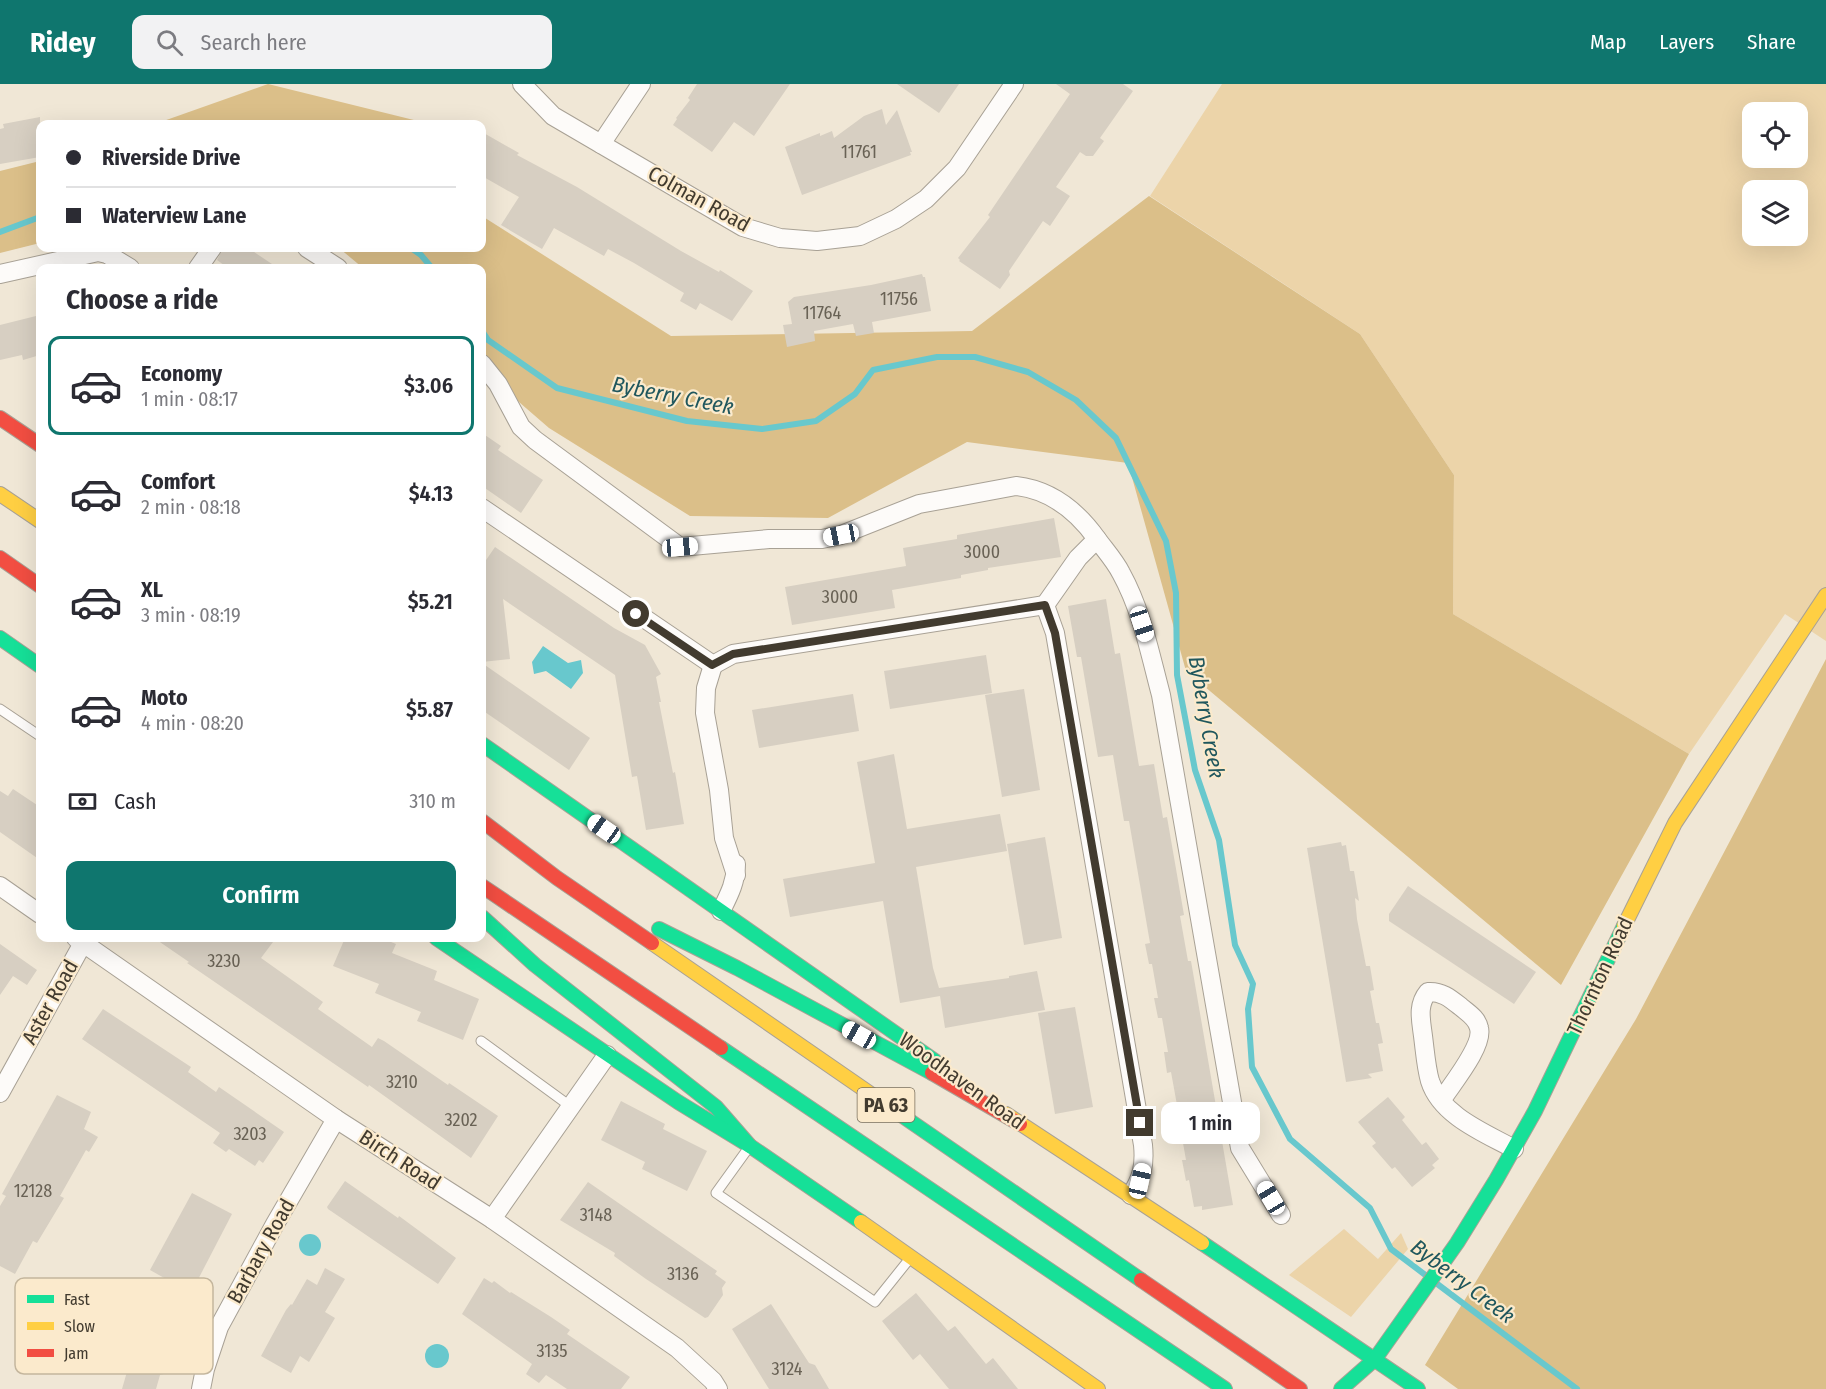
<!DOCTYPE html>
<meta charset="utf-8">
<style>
:root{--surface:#fff;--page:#f2f2f3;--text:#2b2b33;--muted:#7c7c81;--line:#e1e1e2;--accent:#0f766e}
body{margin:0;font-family:"Fira Sans Condensed",sans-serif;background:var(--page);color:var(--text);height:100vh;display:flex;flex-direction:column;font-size:22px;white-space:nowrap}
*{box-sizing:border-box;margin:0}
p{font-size:20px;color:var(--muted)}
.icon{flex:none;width:33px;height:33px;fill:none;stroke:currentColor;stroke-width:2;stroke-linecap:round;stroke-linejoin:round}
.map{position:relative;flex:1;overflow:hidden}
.side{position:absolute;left:36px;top:180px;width:450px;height:678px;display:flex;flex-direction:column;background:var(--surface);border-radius:12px;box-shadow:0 6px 24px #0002}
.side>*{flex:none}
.banner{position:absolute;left:36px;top:36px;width:450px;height:132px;border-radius:12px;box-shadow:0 6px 24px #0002;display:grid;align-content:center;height:132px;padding:0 30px;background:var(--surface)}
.buttons{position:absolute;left:1742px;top:18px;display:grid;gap:12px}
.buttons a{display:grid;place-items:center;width:66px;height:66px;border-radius:12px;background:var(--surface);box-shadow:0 6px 24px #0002;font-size:30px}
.end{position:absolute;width:27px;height:27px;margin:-14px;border:8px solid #423b2f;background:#fff;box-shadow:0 0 0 3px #fff}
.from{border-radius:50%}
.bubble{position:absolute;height:42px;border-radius:12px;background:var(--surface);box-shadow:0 6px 24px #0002;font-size:20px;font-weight:600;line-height:42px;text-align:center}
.car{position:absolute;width:18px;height:36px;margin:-18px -9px;border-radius:8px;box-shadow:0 0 4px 2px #0007;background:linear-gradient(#fff 24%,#345 0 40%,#fff 0 76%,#345 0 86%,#fff 0)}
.banner b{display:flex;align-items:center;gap:21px;height:57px;font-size:22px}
.banner b+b{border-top:2px solid var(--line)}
.banner i{width:15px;height:15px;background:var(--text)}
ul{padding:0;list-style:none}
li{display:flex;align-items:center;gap:18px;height:99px;margin:0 12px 9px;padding:0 18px;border:3px solid transparent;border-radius:12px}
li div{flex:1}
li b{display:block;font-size:22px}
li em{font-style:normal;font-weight:600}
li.selected{border-color:var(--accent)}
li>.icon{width:54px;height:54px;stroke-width:1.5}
h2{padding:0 30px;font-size:27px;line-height:72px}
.pay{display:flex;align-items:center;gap:15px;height:66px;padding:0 30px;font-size:22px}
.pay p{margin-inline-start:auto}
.primary-button{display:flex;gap:12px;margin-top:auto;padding:12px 30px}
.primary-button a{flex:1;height:69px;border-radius:12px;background:var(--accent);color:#fff;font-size:24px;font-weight:600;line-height:69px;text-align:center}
header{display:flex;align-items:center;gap:36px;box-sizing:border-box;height:84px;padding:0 30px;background:var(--accent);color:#fff}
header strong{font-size:28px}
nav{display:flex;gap:33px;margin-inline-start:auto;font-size:21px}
.search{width:420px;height:54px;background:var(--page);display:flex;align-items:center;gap:15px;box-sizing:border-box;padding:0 21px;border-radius:12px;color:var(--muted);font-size:22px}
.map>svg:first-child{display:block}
.green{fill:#ecd4a9;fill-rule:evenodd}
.forest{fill:#dbbf89}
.water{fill:#68c8cd}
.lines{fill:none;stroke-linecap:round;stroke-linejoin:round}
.stream{stroke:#68c8cd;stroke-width:6}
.building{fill:#d7cfc2}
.lane-casing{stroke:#a8a195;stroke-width:11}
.street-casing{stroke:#a8a195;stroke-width:20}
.fast-casing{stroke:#a8a195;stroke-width:16}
.slow-casing{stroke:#a8a195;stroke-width:16}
.jam-casing{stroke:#a8a195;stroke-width:16}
.lane{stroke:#fdfbf9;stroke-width:9}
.street{stroke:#fdfbf9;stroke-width:18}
.fast{stroke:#16e098;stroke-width:14}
.slow{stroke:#ffcf43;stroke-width:14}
.jam{stroke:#f24e42;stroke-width:14}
.route{stroke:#423b2f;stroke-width:8}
.labels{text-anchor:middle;stroke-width:4.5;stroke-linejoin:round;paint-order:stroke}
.number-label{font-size:18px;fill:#696255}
.shield{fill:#fbeacc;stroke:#7a705e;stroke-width:1.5}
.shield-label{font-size:20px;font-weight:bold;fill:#423b2f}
.street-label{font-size:21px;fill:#423b2f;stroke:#fbeacc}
.water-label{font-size:22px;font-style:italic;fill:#20575d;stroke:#fbeacc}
.key{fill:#fbeacc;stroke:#c4b69d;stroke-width:1.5}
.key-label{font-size:16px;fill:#423b2f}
</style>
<header>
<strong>Ridey</strong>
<div class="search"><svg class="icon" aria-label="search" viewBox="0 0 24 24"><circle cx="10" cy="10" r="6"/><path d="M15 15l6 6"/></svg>Search here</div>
<nav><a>Map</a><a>Layers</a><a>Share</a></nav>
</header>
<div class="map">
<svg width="1826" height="1305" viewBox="0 0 1826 1305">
<rect width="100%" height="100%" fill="#f0e7d6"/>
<!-- green -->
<g class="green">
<path d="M 1222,0 L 1826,0 L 1826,557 L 1785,530 L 1689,670 L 1453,530 L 1454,391 L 1360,250 L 1150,112 ZM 1752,28 L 1797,28 L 1797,74 L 1752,74 ZM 1752,106 L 1797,106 L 1797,152 L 1752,152 Z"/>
<path d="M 1344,1145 L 1378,1175 L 1401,1149 L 1408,1165 L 1351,1233 L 1289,1191 Z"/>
</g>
<!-- forest -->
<g class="forest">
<path d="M 268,0 L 426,39 L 426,40 L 155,40 Z"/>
<path d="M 40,77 L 40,159 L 0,169 L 0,87 Z"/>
<path d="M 1149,112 L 1360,250 L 1454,391 L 1453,530 L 1689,670 L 1561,901 L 1186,587 L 1128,379 L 967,358 L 828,434 L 690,432 L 549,344 L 482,286 L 482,184 L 363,184 L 339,164 L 482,164 L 482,132 L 671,252 L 972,247 Z"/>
<path d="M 1826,575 L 1826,1305 L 1458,1305 L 1425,1281 L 1636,935 Z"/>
</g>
<!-- water -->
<g class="water">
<path d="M 543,562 L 568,579 L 581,576 L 583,589 L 571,605 L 546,587 L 534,590 L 532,578 Z"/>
<circle cx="310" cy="1161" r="11"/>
<circle cx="437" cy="1272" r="12"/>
</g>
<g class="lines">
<!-- stream -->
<g class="stream">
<path d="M 0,148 L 40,133"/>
<path d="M 411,164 L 421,171 L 432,184"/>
<path d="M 482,247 L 488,256 L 557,304 L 687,337 L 762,345 L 816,337 L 855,310 L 873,286 L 937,273 L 975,273 L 1028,288 L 1076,316 L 1116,354 L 1166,457 L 1176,509 L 1177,591 L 1195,686 L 1219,756 L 1235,861 L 1253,900 L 1248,925 L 1252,983 L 1290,1055 L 1370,1124 L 1391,1165 L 1428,1193"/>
<path d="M 1436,1199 L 1577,1305"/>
</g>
</g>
<!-- building -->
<g class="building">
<path d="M 697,0 L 790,0 L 754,52 L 734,38 L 712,68 L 673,41 L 677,35 L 676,34 L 690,16 L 688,14 Z"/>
<path d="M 897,0 L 959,0 L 939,29 Z"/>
<path d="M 1056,0 L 1123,0 L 1133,7 L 1100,54 L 1104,57 L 1093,72 L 1086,72 L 1080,68 L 1056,103 L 1070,112 L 1050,142 L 1043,137 L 1009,187 L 1010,191 L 1000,205 L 959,177 L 960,176 L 958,174 L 990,133 L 988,131 L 1070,10 Z"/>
<path d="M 882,25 L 886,41 L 897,26 L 912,68 L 910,68 L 911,71 L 802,111 L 785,63 L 820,49 L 820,52 L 832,47 L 834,54 L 864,32 Z"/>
<path d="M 40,33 L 40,73 L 0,80 L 0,45 L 4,44 L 3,40 Z"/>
<path d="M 482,48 L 519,69 L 517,71 L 577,103 L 681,167 L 719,188 L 720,186 L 753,207 L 732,237 L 700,219 L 696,226 L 680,217 L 684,209 L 634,179 L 608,165 L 604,172 L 554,144 L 542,165 L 528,157 L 501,141 L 519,113 L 482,92 Z"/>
<path d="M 223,164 L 248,164 L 278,184 L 228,184 L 217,176 Z"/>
<path d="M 922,190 L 923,193 L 925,193 L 931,227 L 872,238 L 874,249 L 856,252 L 853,240 L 814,247 L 815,257 L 787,263 L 783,241 L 792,240 L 788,218 L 794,213 L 871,201 Z"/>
<path d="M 40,231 L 40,271 L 23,276 L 22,271 L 0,276 L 0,241 Z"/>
<path d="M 482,349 L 501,362 L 498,366 L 543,396 L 521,429 L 482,402 Z"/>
<path d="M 1054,434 L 1061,473 L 988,484 L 988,486 L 961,491 L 961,494 L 892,506 L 895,524 L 792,541 L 785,503 L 906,482 L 903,464 L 957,455 L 957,451 Z"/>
<path d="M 495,463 L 614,544 L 645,561 L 661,590 L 656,593 L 661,618 L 659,618 L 673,689 L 675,688 L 684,740 L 646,746 L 637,692 L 632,693 L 615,591 L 503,515 L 510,575 L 482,578 L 482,482 Z"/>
<path d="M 1106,515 L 1115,570 L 1120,569 L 1139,682 L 1154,680 L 1163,734 L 1167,733 L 1184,831 L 1180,832 L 1188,877 L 1191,877 L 1233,1121 L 1202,1126 L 1202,1122 L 1194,1123 L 1189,1096 L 1186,1097 L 1182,1076 L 1186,1076 L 1180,1042 L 1176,1043 L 1173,1022 L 1177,1021 L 1171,988 L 1167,989 L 1164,968 L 1168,968 L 1162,934 L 1158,934 L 1154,914 L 1158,914 L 1152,880 L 1149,880 L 1145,860 L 1150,859 L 1129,737 L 1124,737 L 1113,671 L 1098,673 L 1081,573 L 1077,573 L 1068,522 Z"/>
<path d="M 986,571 L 992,609 L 890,625 L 884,587 Z"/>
<path d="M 482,579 L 590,654 L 569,686 L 482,626 Z"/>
<path d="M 1024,605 L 1040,706 L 1002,713 L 985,611 Z"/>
<path d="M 853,610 L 859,647 L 759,664 L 752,626 Z"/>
<path d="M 894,670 L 907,745 L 1000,730 L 1007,767 L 916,783 L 933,884 L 939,904 L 1009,894 L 1009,892 L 1037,887 L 1045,926 L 945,944 L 940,912 L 900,919 L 883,817 L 790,833 L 783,795 L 875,779 L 857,678 Z"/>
<path d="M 13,705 L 40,723 L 40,776 L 0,748 L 0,707 L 8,712 Z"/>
<path d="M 1045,753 L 1062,854 L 1024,861 L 1007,760 Z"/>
<path d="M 1341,758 L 1342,762 L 1346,761 L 1350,787 L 1354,787 L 1359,817 L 1355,814 L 1357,835 L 1366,882 L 1370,882 L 1374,906 L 1370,907 L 1376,939 L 1379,939 L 1383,959 L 1378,960 L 1383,987 L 1368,990 L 1372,994 L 1346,998 L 1307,764 Z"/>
<path d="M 1408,802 L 1536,888 L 1514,920 L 1389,837 L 1389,830 Z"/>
<path d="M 154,854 L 276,854 L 261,874 L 323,918 L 318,925 L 372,963 L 378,954 L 384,957 L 448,1001 L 449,999 L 498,1032 L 471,1074 L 369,1001 L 368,1003 L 187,879 L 189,878 Z"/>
<path d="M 345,854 L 381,854 L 396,860 L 392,869 L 437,887 L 434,896 L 479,915 L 463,956 L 417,937 L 421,928 L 375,909 L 379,900 L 333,882 Z"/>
<path d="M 0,860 L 37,886 L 27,901 L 13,892 L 0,911 Z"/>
<path d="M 1075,923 L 1093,1023 L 1055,1030 L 1038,929 Z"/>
<path d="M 103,925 L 191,983 L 188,988 L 216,1008 L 219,1003 L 284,1048 L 263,1079 L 259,1076 L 255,1082 L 229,1065 L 226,1068 L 213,1059 L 220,1049 L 82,955 Z"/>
<path d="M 57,1011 L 91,1028 L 84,1045 L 98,1053 L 89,1068 L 86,1066 L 60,1112 L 64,1114 L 37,1159 L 33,1157 L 15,1190 L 0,1182 L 0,1122 L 6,1112 L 2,1110 Z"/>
<path d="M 1388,1013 L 1405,1033 L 1402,1036 L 1422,1061 L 1426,1058 L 1439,1075 L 1432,1081 L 1435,1084 L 1412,1103 L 1395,1083 L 1392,1085 L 1372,1062 L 1376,1059 L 1358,1038 Z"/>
<path d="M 621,1017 L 665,1040 L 663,1045 L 707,1067 L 687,1107 L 642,1085 L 645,1078 L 601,1056 Z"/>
<path d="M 345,1097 L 398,1134 L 399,1132 L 456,1174 L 438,1200 L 328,1125 L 327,1123 Z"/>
<path d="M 588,1098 L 717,1187 L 715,1190 L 726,1198 L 722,1204 L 723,1211 L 708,1233 L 705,1234 L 646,1195 L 614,1172 L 615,1169 L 560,1136 Z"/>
<path d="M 192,1109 L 232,1130 L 191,1209 L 150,1186 Z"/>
<path d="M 325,1184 L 345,1195 L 325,1228 L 335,1234 L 309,1278 L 300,1272 L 291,1289 L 261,1272 L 286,1226 L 291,1220 L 292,1221 L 307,1195 L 317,1201 Z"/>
<path d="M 484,1194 L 492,1199 L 494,1197 L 510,1209 L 511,1208 L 551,1233 L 570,1246 L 567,1250 L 630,1293 L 621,1305 L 567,1305 L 546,1291 L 539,1299 L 526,1290 L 532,1280 L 462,1230 Z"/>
<path d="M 916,1209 L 948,1247 L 955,1242 L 986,1280 L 993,1274 L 1018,1305 L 949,1305 L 920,1270 L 913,1276 L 882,1237 Z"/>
<path d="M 771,1220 L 809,1279 L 815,1281 L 829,1305 L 769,1305 L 732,1245 Z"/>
<path d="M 146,1223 L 177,1232 L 174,1242 L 177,1243 L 164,1290 L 160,1291 L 156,1305 L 122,1305 L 131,1274 L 122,1272 L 127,1255 L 123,1254 L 128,1238 L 141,1242 Z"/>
</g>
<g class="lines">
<defs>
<g id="lane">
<path d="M 0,625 L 40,652"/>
<path d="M 481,957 L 570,1022"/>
<path d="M 747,1066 L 716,1109 L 875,1218 L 911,1173"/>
</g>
<g id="street">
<path d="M 522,0 L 553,32 L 743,143 L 780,154 L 817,157 L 860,152 L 896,135 L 926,115 L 957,84 L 1014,0"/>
<path d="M 601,60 L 641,0"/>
<path d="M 307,164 L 338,184"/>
<path d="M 198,184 L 212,164"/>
<path d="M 0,190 L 98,168 L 107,170 L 130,184"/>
<path d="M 482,280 L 498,300 L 521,343 L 535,356 L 680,463 L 769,455 L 822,455 L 841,451 L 919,420 L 1016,402 C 1051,406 1077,427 1097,455 C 1105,466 1115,477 1121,489 C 1142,527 1150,570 1161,611 L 1240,1064 L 1281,1131"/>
<path d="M 482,424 L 713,581 L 733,570 L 1045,521"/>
<path d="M 1045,521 L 1055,549 L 1143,1061 C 1145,1081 1142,1094 1131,1111"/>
<path d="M 1045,521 L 1078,474 L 1097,455"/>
<path d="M 713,581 L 706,604 L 705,629 L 719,706 L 724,754 L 736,791"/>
<path d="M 0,802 L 40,830"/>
<path d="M 721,827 C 729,811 736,798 736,780"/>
<path d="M 76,854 L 336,1035 L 492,1135 L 677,1264 L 713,1297 L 718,1305"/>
<path d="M 0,1009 L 83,859"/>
<path d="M 1441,1017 C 1451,1001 1484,962 1479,944 C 1477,934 1468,929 1461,923 C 1451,915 1442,907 1428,908 C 1417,921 1421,936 1423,952 C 1425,967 1426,983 1430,997 C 1441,1032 1485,1049 1514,1065"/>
<path d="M 492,1135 L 607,971"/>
<path d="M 201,1305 L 205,1285 L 219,1243 L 275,1140 L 336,1035"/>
</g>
<g id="fast">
<path d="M 0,554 L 40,582"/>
<path d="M 482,660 L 935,977"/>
<path d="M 482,833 L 535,881 L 716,1023 L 750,1062"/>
<path d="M 659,845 L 737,884 L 932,989"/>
<path d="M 436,854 L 678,1018 L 750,1062 L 861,1138"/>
<path d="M 721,964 L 1225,1305"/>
<path d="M 891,1024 L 1141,1196"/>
<path d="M 1202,1159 L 1418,1305"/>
<path d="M 1341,1305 L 1375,1275 L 1457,1159 L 1496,1096 L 1535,1027 L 1624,842"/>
</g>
<g id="slow">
<path d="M 0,410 L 40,437"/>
<path d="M 1624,842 L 1675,739 L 1826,511"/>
<path d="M 652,859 L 891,1024"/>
<path d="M 1006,1030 L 1202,1159"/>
<path d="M 861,1138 L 1098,1305"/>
</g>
<g id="jam">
<path d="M 0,334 L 40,361"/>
<path d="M 0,474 L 40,502"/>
<path d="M 482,737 L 557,794 L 652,859"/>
<path d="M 482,802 L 721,964"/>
<path d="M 932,989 L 1020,1040"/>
<path d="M 1141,1196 L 1300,1305"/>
</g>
</defs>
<!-- lane casing -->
<use href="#lane" class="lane-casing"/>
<!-- street casing -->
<use href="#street" class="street-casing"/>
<!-- fast casing -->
<use href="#fast" class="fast-casing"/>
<!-- slow casing -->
<use href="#slow" class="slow-casing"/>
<!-- jam casing -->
<use href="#jam" class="jam-casing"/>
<!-- lane -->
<use href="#lane" class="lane"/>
<!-- street -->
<use href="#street" class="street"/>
<!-- fast -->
<use href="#fast" class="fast"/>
<!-- slow -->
<use href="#slow" class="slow"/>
<!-- jam -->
<use href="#jam" class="jam"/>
</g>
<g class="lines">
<!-- route -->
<path class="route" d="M 636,530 L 712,581 L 733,570 L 1045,521 L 1055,549 L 1140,1039"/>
</g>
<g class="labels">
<!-- number labels -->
<g class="number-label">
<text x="859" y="74">11761</text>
<text x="899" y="221">11756</text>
<text x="822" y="235">11764</text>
<text x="982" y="474">3000</text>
<text x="840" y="519">3000</text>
<text x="224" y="883">3230</text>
<text x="402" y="1004">3210</text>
<text x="461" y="1042">3202</text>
<text x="250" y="1056">3203</text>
<text x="33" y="1113">12128</text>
<text x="596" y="1137">3148</text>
<text x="683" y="1196">3136</text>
<text x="552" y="1273">3135</text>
<text x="787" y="1291">3124</text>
</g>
<!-- shield labels -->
<rect class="shield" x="857.5" y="1004" width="57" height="34" rx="4.5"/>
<g class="shield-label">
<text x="886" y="1028">PA 63</text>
</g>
<!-- street labels -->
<g class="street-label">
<text transform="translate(699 115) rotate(29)" y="7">Colman Road</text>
<text transform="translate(1600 892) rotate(-65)" y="7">Thornton Road</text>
<text transform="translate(50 918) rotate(-61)" y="7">Aster Road</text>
<text transform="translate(962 997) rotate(36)" y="7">Woodhaven Road</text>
<text transform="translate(400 1076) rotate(33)" y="7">Birch Road</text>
<text transform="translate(261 1167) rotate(-61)" y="7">Barbary Road</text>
</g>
<!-- water labels -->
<g class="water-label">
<text transform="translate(673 311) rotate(11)" y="8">Byberry Creek</text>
<text transform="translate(1207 633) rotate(80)" y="8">Byberry Creek</text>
<text transform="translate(1463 1197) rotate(37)" y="8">Byberry Creek</text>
</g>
</g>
<!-- legend -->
<rect x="15" y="1194" width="198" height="96" rx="9" class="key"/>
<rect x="27" y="1211" width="27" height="8" fill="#16e098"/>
<rect x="27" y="1238" width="27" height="8" fill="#ffcf43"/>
<rect x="27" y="1265" width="27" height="8" fill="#f24e42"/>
<g class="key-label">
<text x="64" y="1221">Fast</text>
<text x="64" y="1248">Slow</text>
<text x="64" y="1275">Jam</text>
</g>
</svg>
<div class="buttons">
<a><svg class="icon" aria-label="locate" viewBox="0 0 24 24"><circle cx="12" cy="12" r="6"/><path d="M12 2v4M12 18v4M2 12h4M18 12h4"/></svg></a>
<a><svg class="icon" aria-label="layers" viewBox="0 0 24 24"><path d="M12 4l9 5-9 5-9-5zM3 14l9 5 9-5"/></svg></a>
</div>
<i class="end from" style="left:636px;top:530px"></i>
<i class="end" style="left:1140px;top:1039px"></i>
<div class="bubble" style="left:1161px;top:1018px;width:99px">1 min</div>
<i class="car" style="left:841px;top:451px;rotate:259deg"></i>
<i class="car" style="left:680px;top:463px;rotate:85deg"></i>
<i class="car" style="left:1142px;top:540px;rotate:162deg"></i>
<i class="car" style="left:604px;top:745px;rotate:305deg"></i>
<i class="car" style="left:859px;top:951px;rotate:299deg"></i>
<i class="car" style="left:1140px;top:1097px;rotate:13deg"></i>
<i class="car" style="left:1271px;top:1114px;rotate:329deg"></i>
<div class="banner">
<b><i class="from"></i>Riverside Drive</b>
<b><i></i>Waterview Lane</b>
</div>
<section class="side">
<h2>Choose a ride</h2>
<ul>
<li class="selected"><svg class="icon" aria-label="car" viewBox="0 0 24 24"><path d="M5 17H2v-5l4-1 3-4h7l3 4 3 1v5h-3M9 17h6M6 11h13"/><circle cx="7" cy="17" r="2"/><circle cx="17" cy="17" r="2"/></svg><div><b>Economy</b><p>1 min · 08:17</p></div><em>$3.06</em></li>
<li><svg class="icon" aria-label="car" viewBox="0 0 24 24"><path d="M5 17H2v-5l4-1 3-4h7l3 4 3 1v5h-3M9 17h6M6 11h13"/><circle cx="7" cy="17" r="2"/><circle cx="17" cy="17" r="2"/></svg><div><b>Comfort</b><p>2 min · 08:18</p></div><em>$4.13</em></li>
<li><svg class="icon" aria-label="car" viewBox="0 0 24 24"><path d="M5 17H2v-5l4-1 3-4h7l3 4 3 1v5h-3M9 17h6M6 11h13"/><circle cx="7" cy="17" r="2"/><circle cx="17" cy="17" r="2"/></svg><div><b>XL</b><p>3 min · 08:19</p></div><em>$5.21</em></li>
<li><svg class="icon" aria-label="car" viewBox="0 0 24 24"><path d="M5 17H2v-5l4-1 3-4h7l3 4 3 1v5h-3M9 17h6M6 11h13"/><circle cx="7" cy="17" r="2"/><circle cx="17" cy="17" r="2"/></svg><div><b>Moto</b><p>4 min · 08:20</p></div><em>$5.87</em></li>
</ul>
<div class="pay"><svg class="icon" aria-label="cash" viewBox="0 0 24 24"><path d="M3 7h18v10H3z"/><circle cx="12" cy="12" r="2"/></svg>Cash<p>310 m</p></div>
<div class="primary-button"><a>Confirm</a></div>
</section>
</div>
